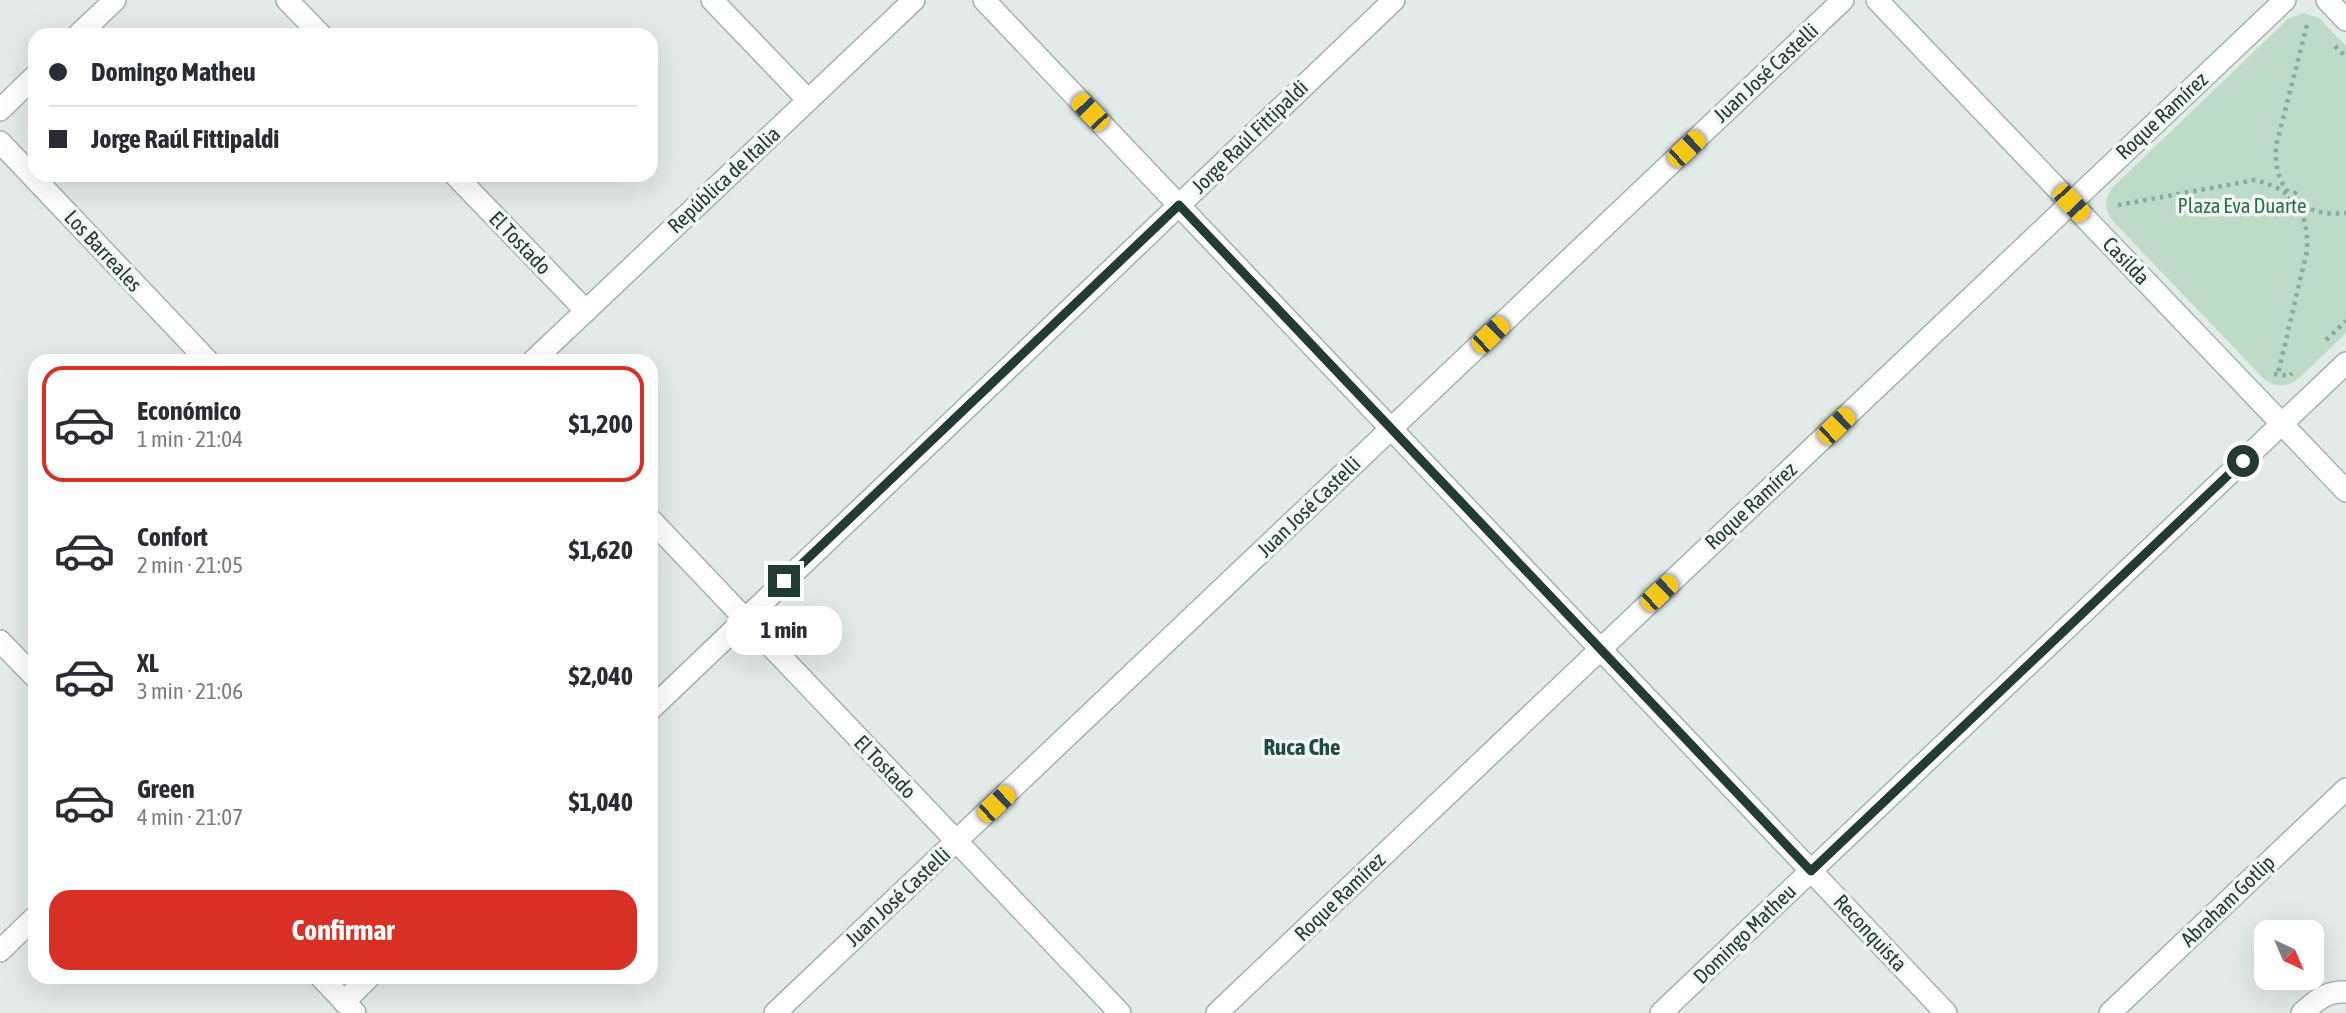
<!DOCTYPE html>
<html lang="es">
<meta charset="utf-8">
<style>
:root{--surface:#fff;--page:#f2f2f3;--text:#2b2b33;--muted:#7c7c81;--line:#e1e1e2;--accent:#d93025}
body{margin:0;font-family:"Asap Condensed",sans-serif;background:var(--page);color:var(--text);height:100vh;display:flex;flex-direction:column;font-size:26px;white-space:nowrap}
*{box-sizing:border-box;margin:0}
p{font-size:23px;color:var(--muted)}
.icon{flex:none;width:38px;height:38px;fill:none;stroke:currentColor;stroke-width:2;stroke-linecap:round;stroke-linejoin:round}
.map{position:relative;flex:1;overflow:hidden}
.sheet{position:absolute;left:28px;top:354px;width:630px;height:630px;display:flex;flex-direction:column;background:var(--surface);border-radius:21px;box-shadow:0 7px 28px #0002}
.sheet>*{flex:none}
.guide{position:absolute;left:28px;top:28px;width:630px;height:154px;border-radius:21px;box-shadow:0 7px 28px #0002;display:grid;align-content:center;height:154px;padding:0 21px;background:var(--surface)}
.needle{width:46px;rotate:136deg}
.tools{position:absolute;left:2254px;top:920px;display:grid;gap:14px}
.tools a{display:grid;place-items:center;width:70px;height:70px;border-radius:14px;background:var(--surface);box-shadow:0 7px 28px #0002;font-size:35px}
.end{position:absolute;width:32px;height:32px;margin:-16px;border:9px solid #233b35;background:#fff;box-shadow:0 0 0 4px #fff}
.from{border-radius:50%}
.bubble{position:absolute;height:49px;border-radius:21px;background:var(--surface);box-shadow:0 7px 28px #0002;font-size:23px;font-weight:700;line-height:49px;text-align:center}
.car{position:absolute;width:21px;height:42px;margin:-21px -10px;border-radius:9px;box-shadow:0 0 5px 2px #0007;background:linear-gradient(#f5c518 24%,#345 0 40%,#f5c518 0 76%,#345 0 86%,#f5c518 0)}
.guide b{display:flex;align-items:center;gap:24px;height:66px;font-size:26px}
.guide b+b{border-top:2px solid var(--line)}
.guide i{width:18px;height:18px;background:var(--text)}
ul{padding:12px 0 0;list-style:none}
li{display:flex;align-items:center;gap:21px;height:116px;margin:0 14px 10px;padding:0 7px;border:4px solid transparent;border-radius:21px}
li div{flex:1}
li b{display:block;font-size:26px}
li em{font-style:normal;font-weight:700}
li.selected{border-color:var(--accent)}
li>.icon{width:63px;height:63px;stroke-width:1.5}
.primary-button{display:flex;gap:14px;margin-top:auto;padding:14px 21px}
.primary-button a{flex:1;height:80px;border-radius:21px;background:var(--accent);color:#fff;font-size:28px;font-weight:700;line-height:80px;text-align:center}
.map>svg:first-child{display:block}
.green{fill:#bddbc6}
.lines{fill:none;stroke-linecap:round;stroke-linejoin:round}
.minor-casing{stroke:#a5b3ae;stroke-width:24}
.path{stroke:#85aca1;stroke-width:4.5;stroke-dasharray:3.5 5;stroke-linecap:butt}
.minor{stroke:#fff;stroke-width:21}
.route{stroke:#233b35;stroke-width:9}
.labels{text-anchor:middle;stroke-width:7;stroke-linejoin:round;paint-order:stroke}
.street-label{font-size:21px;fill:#233b35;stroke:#f2f8f5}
.park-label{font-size:21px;fill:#316f4a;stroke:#f2f8f5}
.neighbourhood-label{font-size:23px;font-weight:bold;fill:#214b42;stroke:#f2f8f5}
</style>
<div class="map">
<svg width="2346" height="1013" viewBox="0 0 2346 1013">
<rect width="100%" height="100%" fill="#e2ebe7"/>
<!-- green -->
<path class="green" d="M 2303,13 L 2319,18 L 2346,46 L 2346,333 L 2297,380 C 2285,388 2274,387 2263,378 L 2111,219 C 2104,208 2104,197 2114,186 L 2288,19 Z"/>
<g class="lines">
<defs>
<g id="minor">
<path d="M 287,0 L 321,35"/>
<path d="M 712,0 L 808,100"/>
<path d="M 984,0 L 1946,1013"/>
<path d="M 1877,0 L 2346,491"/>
<path d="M 2327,0 L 2346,20"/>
<path d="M 78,35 L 115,0"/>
<path d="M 0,110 L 35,76"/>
<path d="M 0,142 L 207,360"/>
<path d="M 455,175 L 586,311"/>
<path d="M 534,360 L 914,0"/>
<path d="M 651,520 L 1120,1013"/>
<path d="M 0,641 L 35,677"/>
<path d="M 651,709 L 1394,0"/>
<path d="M 0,951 L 35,917"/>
<path d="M 320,976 L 355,1013"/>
<path d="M 344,1002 L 370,976"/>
<path d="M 775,1013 L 1843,0"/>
<path d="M 1217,1013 L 2285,0"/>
<path d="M 1661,1013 L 2346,363"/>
<path d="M 2110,1013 L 2346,789"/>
<path d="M 2302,1013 C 2317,1000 2326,991 2346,992"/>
</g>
</defs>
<!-- minor casing -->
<use href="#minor" class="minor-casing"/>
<!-- path -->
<g class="path">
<path d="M 2335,46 L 2346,57"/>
<path d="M 2288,192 C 2277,177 2275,164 2276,146 L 2307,25"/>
<path d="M 2296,201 C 2311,212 2327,215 2346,213"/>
<path d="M 2118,205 L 2255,180 C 2294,190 2309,211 2307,251 L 2278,374"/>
<path d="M 2282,206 L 2300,188"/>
<path d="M 2326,340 L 2346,321"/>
<path d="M 2274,374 L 2290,376 L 2292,373"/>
</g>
<!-- minor -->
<use href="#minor" class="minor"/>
</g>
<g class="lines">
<!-- route -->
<path class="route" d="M 784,581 L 1179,205 L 1811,871 L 2243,461"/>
</g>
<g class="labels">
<!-- street labels -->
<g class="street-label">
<text transform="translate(1766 73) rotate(-43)" y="7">Juan José Castelli</text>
<text transform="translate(2162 116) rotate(-43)" y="7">Roque Ramírez</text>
<text transform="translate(1250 137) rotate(-44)" y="7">Jorge Raúl Fittipaldi</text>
<text transform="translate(724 180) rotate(-43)" y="7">República de Italia</text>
<text transform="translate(520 243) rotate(46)" y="7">El Tostado</text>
<text transform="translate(103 251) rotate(47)" y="7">Los Barreales</text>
<text transform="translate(2126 261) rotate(46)" y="7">Casilda</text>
<text transform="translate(1751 506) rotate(-43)" y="7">Roque Ramírez</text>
<text transform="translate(1309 507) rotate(-44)" y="7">Juan José Castelli</text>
<text transform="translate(885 767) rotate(46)" y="7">El Tostado</text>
<text transform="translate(898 897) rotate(-43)" y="7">Juan José Castelli</text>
<text transform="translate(1340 897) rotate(-44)" y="7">Roque Ramírez</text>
<text transform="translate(2228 901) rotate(-44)" y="7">Abraham Gotlip</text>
<text transform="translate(1870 933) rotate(47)" y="7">Reconquista</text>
<text transform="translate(1745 934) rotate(-44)" y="7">Domingo Matheu</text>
</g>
<!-- park labels -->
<g class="park-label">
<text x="2242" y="213">Plaza Eva Duarte</text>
</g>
<!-- neighbourhood labels -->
<g class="neighbourhood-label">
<text x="1302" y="755">Ruca Che</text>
</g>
</g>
</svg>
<div class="tools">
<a><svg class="needle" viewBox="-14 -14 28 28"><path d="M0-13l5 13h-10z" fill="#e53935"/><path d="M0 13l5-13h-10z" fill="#7c7c81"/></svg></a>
</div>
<i class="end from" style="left:2243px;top:461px"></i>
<i class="end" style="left:784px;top:581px"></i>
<div class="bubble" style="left:726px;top:606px;width:116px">1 min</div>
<i class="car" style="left:1090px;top:112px;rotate:316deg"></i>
<i class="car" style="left:1686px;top:149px;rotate:47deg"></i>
<i class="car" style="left:2071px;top:203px;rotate:137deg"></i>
<i class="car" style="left:1490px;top:335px;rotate:46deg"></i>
<i class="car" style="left:1836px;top:426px;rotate:46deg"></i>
<i class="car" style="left:1659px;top:593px;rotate:47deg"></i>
<i class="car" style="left:996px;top:804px;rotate:47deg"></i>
<div class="guide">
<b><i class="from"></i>Domingo Matheu</b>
<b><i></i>Jorge Raúl Fittipaldi</b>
</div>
<section class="sheet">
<ul>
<li class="selected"><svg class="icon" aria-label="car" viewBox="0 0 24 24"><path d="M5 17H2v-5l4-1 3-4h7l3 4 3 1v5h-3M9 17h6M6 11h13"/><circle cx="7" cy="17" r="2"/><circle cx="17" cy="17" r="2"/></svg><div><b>Económico</b><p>1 min · 21:04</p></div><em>$1,200</em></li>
<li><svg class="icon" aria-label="car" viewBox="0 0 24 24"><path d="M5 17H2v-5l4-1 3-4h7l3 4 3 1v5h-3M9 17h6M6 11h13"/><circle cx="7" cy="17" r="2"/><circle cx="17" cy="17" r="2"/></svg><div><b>Confort</b><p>2 min · 21:05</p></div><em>$1,620</em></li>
<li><svg class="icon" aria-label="car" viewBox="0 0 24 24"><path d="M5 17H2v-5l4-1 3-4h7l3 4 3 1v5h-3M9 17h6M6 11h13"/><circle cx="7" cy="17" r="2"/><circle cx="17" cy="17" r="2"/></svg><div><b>XL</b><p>3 min · 21:06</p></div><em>$2,040</em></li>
<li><svg class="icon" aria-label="car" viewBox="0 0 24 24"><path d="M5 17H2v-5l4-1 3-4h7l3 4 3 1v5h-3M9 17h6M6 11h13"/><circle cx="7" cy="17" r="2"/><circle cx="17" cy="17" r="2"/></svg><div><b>Green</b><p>4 min · 21:07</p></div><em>$1,040</em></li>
</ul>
<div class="primary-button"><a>Confirmar</a></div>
</section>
</div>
